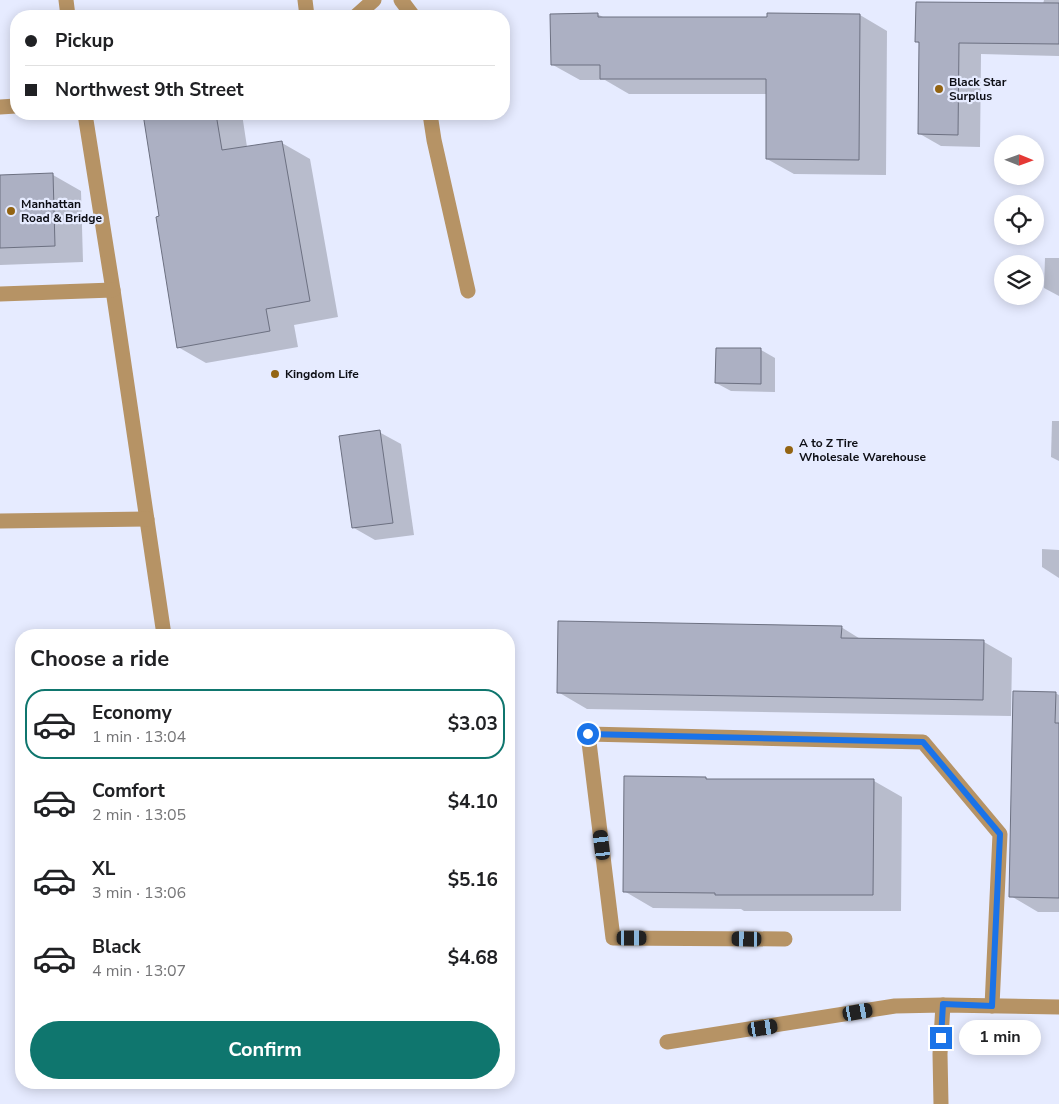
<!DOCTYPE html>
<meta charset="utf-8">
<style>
:root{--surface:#fff;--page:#f6f6f6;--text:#202124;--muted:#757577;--line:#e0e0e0;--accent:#0f766e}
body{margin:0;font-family:"Nunito Sans",sans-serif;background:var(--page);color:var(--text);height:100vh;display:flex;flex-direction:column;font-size:19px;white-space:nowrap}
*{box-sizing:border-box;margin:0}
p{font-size:16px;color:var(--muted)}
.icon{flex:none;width:28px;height:28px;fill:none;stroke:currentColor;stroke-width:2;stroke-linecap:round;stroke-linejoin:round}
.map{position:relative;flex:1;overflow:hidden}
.details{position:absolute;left:15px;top:629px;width:500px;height:460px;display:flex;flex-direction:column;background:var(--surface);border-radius:20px;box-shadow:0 2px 12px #0003}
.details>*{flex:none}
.guide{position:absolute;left:10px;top:10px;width:500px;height:110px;border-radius:20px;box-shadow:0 2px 12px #0003;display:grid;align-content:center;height:110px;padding:0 15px;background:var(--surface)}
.needle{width:32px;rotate:91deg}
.controls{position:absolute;left:994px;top:135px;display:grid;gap:10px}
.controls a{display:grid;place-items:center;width:50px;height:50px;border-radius:50%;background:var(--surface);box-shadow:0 2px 12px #0003;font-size:25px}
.end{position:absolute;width:22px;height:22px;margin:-11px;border:6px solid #1a73e8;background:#fff;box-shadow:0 0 0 2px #fff}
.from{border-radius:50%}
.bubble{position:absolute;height:35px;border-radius:18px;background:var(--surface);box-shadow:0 2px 12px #0003;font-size:16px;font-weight:700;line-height:35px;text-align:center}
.car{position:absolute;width:15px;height:30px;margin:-15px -8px;border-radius:6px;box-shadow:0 0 4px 1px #0007;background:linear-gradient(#222 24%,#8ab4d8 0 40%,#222 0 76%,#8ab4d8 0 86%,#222 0)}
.guide b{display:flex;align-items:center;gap:18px;height:48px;font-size:19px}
.guide b+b{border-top:1px solid var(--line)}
.guide i{width:12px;height:12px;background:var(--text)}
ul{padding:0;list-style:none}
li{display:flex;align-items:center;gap:15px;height:70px;margin:0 10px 8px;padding:0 5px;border:2px solid transparent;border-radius:20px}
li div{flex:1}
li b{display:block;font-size:19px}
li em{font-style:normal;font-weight:700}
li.active{border-color:var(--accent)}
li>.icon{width:45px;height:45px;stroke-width:1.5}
h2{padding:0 15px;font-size:22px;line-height:60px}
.action{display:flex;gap:10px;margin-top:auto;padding:10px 15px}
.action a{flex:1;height:58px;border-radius:30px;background:var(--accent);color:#fff;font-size:20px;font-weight:700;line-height:58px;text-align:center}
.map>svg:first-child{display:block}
.shadow{fill:#0003}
.building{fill:#acb0c3;stroke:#6c7081}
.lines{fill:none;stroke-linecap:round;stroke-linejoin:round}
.minor{stroke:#b69365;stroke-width:15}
.route{stroke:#1a73e8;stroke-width:6}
.poi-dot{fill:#936412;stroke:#e6ebff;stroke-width:2}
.labels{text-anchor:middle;stroke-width:4.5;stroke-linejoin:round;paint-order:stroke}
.poi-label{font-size:12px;font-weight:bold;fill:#0d0e15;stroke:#e6ebff;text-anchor:start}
</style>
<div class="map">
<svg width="1059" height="1104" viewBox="0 0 1059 1104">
<rect width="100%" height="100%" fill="#e6ebff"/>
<!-- shadow -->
<g class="shadow">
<path d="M 1044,0 L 1059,0 L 1059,56 L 981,54 L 980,147 L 941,146 L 920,134 L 920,44 L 917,42 L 1043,4 Z"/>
<path d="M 597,14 L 605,18 L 768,18 L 860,15 L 887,31 L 886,175 L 794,174 L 767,159 L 767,94 L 629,94 L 605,80 L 580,80 L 553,65 Z"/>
<path d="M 144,114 L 242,114 L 247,147 L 282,143 L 310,159 L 338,317 L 294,325 L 298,347 L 206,363 L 178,347 L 161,217 Z"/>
<path d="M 53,175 L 81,191 L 83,262 L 0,265 L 0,176 Z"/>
<path d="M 1045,258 L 1059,258 L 1059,296 L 1044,288 Z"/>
<path d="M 761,350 L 775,358 L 775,392 L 731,391 L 716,383 Z"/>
<path d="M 1052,421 L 1059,421 L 1059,461 L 1051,457 Z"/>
<path d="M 379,432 L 401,444 L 414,535 L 375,540 L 354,528 Z"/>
<path d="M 1042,549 L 1059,550 L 1059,578 L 1042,567 Z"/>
<path d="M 841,627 L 862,640 L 984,642 L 1012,658 L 1011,716 L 587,709 L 558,692 Z"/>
<path d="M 1055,693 L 1059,695 L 1059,912 L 1038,912 L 1011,896 Z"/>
<path d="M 706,778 L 710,780 L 874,781 L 902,797 L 901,911 L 744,911 L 741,909 L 653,908 L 624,891 Z"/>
</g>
<!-- building -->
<g class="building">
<path d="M 916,2 L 1059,3 L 1059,44 L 959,43 L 958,135 L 918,134 L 919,42 L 915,42 Z"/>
<path d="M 598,13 L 598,17 L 767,17 L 767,13 L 860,14 L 859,160 L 766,159 L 766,79 L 600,79 L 600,65 L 551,65 L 550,14 Z"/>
<path d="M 143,114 L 216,114 L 222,150 L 282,141 L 310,301 L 266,309 L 270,331 L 177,348 L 156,217 L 159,216 Z"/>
<path d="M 53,173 L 55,246 L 0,248 L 0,175 Z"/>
<path d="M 716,348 L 761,348 L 761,384 L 715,383 Z"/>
<path d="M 380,430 L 393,523 L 352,528 L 339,436 Z"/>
<path d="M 558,621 L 842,626 L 841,638 L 984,640 L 983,700 L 557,693 Z"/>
<path d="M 1013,691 L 1056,692 L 1055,723 L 1059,723 L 1059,898 L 1009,897 Z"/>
<path d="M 624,776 L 706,777 L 706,779 L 874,779 L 873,895 L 715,895 L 715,893 L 623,892 Z"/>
</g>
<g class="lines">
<!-- minor -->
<g class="minor">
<path d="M 66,0 L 68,16"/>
<path d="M 305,0 L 307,16"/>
<path d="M 401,0 L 413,16"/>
<path d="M 356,16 L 374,0"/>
<path d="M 0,107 L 16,106"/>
<path d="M 85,114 L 113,290 L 164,635"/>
<path d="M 430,114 L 434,140 L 468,291"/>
<path d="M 0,294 L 113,290"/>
<path d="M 0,521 L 147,519"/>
<path d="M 785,939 L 613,938 L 588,734 L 923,742 L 1000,834 L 992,1006"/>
<path d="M 667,1042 L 895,1006 L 943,1005 L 1059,1007"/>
<path d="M 941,1104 L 940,1054 L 943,1005"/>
</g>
</g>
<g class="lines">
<!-- route -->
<path class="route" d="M 588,734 L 923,742 L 1000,834 L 992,1006 L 943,1004 L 941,1038"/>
</g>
<!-- markers -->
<g class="poi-dot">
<circle cx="939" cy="89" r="5"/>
<circle cx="11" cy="211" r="5"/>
<circle cx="275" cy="374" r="5"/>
<circle cx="789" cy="450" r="5"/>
</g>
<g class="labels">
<!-- poi labels -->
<g class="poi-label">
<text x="949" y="86">Black Star<tspan x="949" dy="14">Surplus</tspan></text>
<text x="21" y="208">Manhattan<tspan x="21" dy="14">Road &amp; Bridge</tspan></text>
<text x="285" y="378">Kingdom Life</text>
<text x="799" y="447">A to Z Tire<tspan x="799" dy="14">Wholesale Warehouse</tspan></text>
</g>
</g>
</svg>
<div class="controls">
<a><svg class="needle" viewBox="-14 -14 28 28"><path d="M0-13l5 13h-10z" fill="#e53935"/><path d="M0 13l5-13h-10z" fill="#757577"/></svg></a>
<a><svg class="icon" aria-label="locate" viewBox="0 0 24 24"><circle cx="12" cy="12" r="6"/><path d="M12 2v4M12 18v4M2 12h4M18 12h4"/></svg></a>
<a><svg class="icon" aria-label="layers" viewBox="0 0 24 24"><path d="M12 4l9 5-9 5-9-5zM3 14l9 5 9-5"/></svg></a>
</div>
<i class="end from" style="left:588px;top:734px"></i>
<i class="end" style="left:941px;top:1038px"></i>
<div class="bubble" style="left:959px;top:1020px;width:82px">1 min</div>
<i class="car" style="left:602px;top:845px;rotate:353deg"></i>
<i class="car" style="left:632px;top:938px;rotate:90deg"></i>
<i class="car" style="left:747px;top:939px;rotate:271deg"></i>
<i class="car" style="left:858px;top:1012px;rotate:80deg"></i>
<i class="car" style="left:763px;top:1028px;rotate:81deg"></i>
<div class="guide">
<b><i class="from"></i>Pickup</b>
<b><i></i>Northwest 9th Street</b>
</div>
<section class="details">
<h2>Choose a ride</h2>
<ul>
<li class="active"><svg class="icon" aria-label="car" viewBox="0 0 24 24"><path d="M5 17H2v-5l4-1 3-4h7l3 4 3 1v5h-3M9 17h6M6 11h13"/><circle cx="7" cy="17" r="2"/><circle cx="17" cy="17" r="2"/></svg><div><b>Economy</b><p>1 min · 13:04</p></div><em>$3.03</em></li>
<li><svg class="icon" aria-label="car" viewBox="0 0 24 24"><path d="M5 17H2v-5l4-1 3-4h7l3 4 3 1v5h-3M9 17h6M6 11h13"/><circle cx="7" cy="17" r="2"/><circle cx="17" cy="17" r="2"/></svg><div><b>Comfort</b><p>2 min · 13:05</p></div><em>$4.10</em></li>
<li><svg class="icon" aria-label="car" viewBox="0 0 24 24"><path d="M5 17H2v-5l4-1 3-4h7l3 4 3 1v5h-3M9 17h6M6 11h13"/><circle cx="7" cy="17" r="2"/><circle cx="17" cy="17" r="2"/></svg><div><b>XL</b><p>3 min · 13:06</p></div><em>$5.16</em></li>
<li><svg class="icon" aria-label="car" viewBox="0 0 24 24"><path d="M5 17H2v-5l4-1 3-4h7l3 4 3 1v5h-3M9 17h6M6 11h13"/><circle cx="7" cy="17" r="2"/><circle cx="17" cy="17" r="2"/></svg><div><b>Black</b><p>4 min · 13:07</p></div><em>$4.68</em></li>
</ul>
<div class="action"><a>Confirm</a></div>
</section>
</div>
